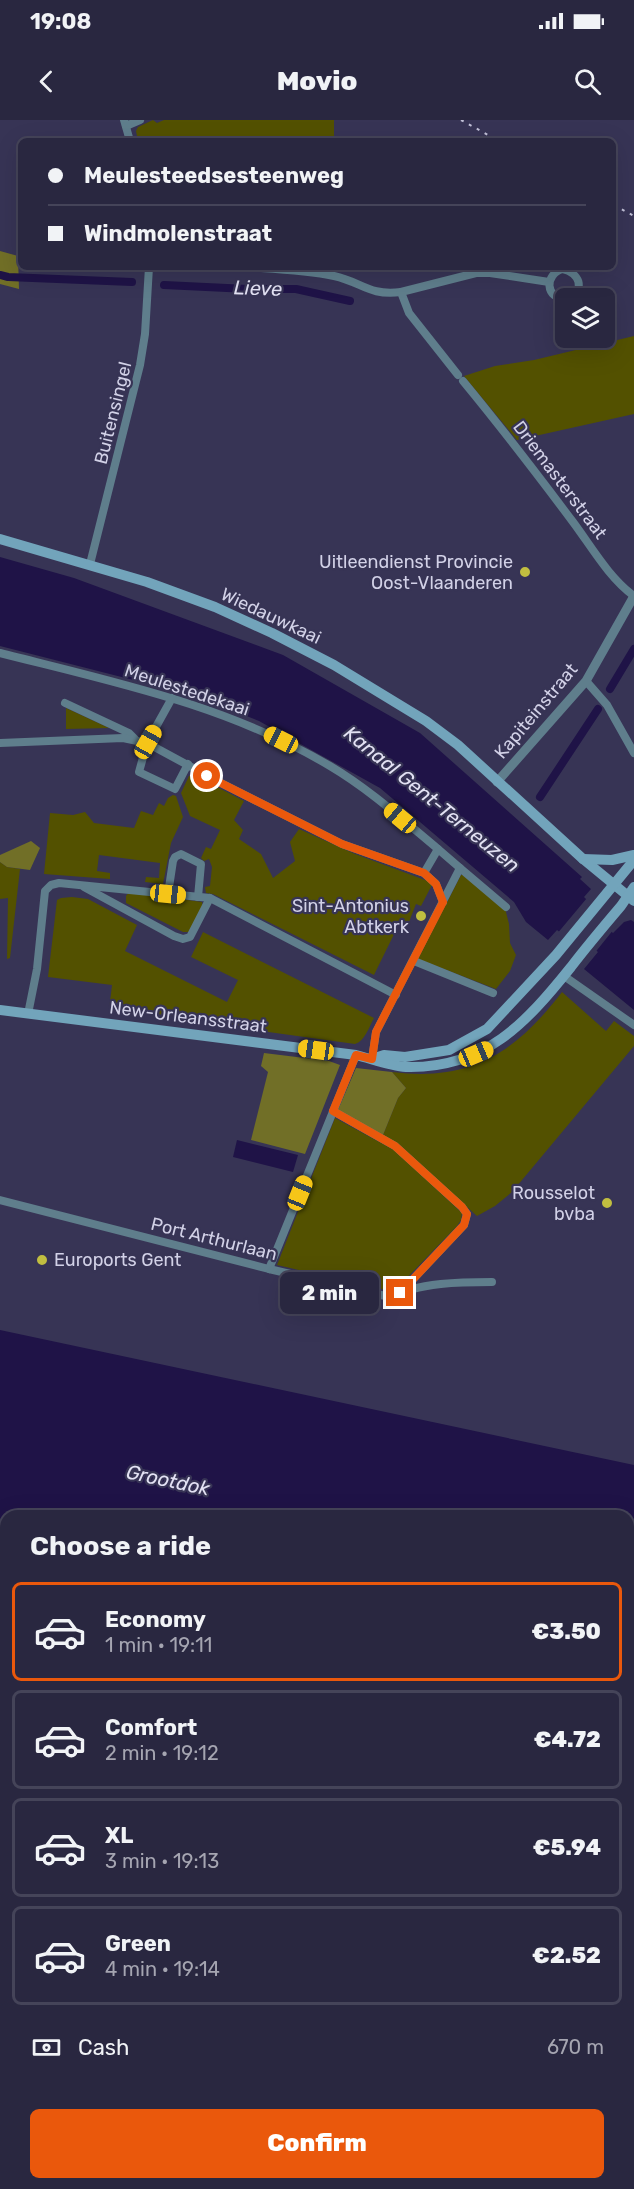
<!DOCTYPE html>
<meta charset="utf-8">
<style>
:root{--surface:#292740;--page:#312f47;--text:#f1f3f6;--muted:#a5a5b1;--line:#454459;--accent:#ea580c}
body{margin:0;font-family:Rubik,sans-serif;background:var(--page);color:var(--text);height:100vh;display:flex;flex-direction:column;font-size:22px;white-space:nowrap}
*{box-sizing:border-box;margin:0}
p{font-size:20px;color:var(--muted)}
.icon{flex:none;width:33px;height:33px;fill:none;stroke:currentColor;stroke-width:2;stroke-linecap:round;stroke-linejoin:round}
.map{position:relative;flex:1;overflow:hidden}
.details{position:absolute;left:0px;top:1390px;width:634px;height:680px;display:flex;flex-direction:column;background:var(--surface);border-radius:18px 18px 0 0;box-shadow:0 6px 24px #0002,0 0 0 2px var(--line)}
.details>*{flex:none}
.top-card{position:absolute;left:18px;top:18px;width:598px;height:132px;border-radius:9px;box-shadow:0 6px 24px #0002,0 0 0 2px var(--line);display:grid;align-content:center;height:132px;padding:0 30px;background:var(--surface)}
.tools{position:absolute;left:555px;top:168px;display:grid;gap:12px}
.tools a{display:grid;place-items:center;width:60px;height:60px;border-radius:9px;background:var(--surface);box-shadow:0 6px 24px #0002,0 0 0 2px var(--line);font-size:30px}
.end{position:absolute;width:27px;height:27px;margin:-14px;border:8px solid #ea580c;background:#fff;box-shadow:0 0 0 3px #fff}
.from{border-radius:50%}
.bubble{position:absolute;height:42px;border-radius:9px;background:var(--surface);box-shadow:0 6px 24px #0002,0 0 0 2px var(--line);font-size:20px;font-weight:800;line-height:42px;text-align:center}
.car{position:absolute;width:18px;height:36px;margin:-18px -9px;border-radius:8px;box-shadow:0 0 4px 2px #0007;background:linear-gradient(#f5c518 24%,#345 0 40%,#f5c518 0 76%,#345 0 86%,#f5c518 0)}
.top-card b{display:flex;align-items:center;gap:21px;height:57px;font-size:22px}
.top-card b+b{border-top:2px solid var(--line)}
.top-card i{width:15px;height:15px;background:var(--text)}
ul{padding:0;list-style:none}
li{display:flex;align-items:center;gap:18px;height:99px;margin:0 12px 9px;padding:0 18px;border:3px solid var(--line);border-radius:9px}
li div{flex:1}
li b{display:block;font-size:22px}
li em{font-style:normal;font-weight:800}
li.selected{border-color:var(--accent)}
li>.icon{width:54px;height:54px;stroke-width:1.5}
h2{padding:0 30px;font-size:27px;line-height:72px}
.pay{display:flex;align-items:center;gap:15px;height:66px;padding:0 30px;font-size:22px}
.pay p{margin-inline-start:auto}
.primary-button{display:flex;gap:12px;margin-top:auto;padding:12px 30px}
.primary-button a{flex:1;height:69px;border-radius:9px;background:var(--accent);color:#fff;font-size:24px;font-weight:800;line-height:69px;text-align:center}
.status{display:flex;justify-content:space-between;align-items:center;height:42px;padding:0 30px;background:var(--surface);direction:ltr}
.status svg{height:16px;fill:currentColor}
header{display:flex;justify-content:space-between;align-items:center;height:78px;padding:0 30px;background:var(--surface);font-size:27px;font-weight:800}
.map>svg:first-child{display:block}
.green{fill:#535100}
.forest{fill:#716f27}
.water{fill:#1f1347}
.pier{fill:#373455}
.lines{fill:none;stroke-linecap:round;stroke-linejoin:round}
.canal{stroke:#1f1347;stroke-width:8}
.minor{stroke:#5f7e8c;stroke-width:8}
.tertiary{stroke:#5f7e8c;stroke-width:9}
.secondary{stroke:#72a4bb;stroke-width:10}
.rail{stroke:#c2c1d8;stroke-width:2;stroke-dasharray:3 6;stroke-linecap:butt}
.route{stroke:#ea580c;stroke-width:8}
.poi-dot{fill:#c1be40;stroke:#373455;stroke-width:2}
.labels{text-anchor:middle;stroke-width:4.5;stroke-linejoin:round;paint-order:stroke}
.street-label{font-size:18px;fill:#d2d1e7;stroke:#373455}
.poi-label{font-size:18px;fill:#d2d1e7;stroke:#373455;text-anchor:end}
.water-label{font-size:20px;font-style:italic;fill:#e3e2f4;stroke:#373455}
</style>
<div class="status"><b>19:08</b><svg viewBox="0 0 49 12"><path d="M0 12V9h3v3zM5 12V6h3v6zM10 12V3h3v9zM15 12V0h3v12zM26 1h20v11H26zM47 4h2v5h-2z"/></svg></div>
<header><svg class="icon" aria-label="back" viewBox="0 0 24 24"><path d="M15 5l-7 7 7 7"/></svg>Movio<svg class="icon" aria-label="search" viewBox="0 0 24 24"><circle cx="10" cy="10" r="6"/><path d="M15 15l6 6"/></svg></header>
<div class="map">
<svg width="634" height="2069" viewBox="0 0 634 2069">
<rect width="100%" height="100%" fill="#373455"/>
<!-- green -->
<g class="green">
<path d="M 153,0 L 157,3 L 164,0 L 334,0 L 334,21 L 138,21 L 136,11 L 138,7 Z"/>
<path d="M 634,216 L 634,294 L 517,320 L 464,256 L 495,246 L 534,240 Z"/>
<path d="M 66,588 L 109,608 L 66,609 Z"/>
<path d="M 194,655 L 244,681 L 234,700 L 243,710 L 239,719 L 261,734 L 273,758 L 295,741 L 290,722 L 299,709 L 355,734 L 433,763 L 421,786 L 416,784 L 407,807 L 399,804 L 374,855 L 213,774 L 206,773 L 205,767 L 210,766 L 212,747 L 209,739 L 204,741 L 201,738 L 206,727 L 211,729 L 220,710 L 190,696 L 181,673 L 189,656 Z"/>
<path d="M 173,675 L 176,676 L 183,697 L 171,723 L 163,764 L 145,762 L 146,757 L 159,758 L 160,743 L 99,735 L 97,751 L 110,753 L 110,759 L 44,754 L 50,693 L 73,695 L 85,692 L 94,703 L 134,708 L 141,691 L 153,695 L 159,683 L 164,686 L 168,678 Z"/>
<path d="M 0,742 L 7,747 L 20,749 L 10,838 L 7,839 L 8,778 L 0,779 Z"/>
<path d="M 461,755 L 464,755 L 505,788 L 509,804 L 510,823 L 516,835 L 510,851 L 496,869 L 418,839 Z"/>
<path d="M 129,772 L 202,782 L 203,788 L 189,812 L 183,812 L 126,783 L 126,776 Z"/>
<path d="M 72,777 L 88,779 L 137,805 L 125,831 L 227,882 L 238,860 L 191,837 L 203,812 L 374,898 C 369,907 365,921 355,924 L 218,905 L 215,899 L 109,890 L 112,865 L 48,857 L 57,780 L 61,778 Z"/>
<path d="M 562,872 L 606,911 L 614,901 L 634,916 L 634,926 L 512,1072 L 495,1086 L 477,1096 L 397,1024 L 383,1015 L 398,978 L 406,968 L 392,952 C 471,962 515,933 562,872 Z"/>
<path d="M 335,998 L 396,1031 L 462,1093 L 461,1100 L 457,1106 L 400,1165 L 390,1171 L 277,1145 Z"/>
</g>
<!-- forest -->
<g class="forest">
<path d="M 0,131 L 18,136 L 19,169 L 0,164 Z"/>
<path d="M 31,721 L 40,728 L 30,750 L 7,747 L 0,742 L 0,735 Z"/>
<path d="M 264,933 L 329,941 L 340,945 L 305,1034 L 251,1020 L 268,952 L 261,946 Z"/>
<path d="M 356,948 L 392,952 L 406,968 L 398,978 L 383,1015 L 338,990 Z"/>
</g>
<!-- water -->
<g class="water">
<path d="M 0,437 L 74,458 L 283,535 L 420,613 L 582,757 L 580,759 L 591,769 L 584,777 L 588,781 L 583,787 L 613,813 L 624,802 L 631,800 L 634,802 L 634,890 L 584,849 L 598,832 L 567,806 L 561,813 L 557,810 L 548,820 L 526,802 L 514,782 L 380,668 L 259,601 L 196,576 L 0,526 Z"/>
<path d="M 237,1020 L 298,1035 L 293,1052 L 233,1037 Z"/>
<path d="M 0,1210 L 634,1345 L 634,1926 L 629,1933 L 628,1396 L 6,1396 L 6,1763 L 0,1770 Z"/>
</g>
<!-- pier -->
<path class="pier" d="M 587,778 L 591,782 L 587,787 L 613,809 L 618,804 L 581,850 L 594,832 L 568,810 L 562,816 L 557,814 L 551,821 Z"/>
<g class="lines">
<!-- canal -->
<g class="canal">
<path d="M 0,155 L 8,157 L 132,162"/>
<path d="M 164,165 L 248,169 L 296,169 L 350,181"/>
<path d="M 610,569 L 634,529"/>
<path d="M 540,677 L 598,589"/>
</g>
<!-- minor -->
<g class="minor">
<path d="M 124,0 L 130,21"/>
<path d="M 126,6 L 140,0"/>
<path d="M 246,147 C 275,149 305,150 334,156 C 362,162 368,176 401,172"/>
<path d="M 566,179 C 545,179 544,154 563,149 C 579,153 586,169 569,178"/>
<path d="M 458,255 L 409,193 L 401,172 L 476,153 L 490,153 L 549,162"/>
<path d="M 463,261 C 501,307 537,354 573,402 C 591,426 609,458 634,476"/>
<path d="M 90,444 L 140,245 L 145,214 L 149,147"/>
<path d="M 0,533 C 114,562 227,585 330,646 C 369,669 403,700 438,729"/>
<path d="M 586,561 L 607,585 L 634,633"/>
<path d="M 172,578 L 147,623 L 139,652 L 175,669 L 188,644"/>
<path d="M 65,583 L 129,613 L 135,619"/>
<path d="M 0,623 L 123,618 L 147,623 L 219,662 L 342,724 L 424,753 L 436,764 L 443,782"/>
<path d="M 460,748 L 506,787"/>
<path d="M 84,767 L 174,816 L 183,819 L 190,817 L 210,778"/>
<path d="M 168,774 L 173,741 L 175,737 L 181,734 L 201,744 L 198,777"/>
<path d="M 414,841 L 493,873"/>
<path d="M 564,856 L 634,905"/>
<path d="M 28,894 L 37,849 L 45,771 L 51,765 L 59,763 L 210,778 L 396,875"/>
<path d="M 372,939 L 376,912 L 460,748 L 438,729 L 424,753"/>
<path d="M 333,991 L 395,1026 L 462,1087 L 467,1094 L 464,1105 L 401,1172"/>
<path d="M 0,1080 L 269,1149 L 394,1178 C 414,1162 466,1162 492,1162"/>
<path d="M 269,1149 L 356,935"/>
<path d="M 0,2038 L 6,2031"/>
<path d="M 0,2061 L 6,2063"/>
<path d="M 13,2064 L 36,2069"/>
</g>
<!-- tertiary -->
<path class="tertiary" d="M 497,662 L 586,561 L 634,476"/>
<!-- secondary -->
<g class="secondary">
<path d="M 0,419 L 147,462 L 215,487 L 272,513 L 334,545 L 426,601 L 458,625 L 583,739 L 634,781"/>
<path d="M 583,739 L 612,740 L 634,735"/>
<path d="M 0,890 L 356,935 C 372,939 390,946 406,947 C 485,949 526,903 571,847 C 587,826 604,806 621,786 L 634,767"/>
<path d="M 378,937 L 384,935 L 405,937 L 449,930 L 487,909 L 556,835 L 634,740"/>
</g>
<!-- rail -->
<g class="rail">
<path d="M 461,0 L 499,21"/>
<path d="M 614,85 L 634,96"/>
<path d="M 628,1944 L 634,1937"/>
<path d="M 0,2041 L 6,2043"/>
<path d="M 0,2052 L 6,2054"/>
<path d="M 57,2064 L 81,2069"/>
<path d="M 81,2064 L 105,2069"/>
<path d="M 526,2069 L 532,2064"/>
</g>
</g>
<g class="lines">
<!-- route -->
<path class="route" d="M 207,656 L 342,724 L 424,753 L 436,764 L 443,782 L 376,912 L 372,939 L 356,935 L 333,991 L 395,1026 L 462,1087 L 467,1094 L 464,1105 L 400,1173"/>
</g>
<!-- markers -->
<g class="poi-dot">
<circle cx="525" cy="452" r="6"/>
<circle cx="421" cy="796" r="6"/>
<circle cx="607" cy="1083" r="6"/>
<circle cx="42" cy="1140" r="6"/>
</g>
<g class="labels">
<!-- street labels -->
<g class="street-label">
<text transform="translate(113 293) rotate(-76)" y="6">Buitensingel</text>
<text transform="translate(560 360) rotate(53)" y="6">Driemasterstraat</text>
<text transform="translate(271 496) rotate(25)" y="6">Wiedauwkaai</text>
<text transform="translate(187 570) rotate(18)" y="6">Meulestedekaai</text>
<text transform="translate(536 591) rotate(-50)" y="6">Kapiteinstraat</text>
<text transform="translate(188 897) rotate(7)" y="6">New-Orleansstraat</text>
<text transform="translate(214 1119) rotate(14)" y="6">Port Arthurlaan</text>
</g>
<!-- poi labels -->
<g class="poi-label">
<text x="513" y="448">Uitleendienst Provincie<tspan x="513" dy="21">Oost-Vlaanderen</tspan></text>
<text x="409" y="792">Sint-Antonius<tspan x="409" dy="21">Abtkerk</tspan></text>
<text x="595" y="1079">Rousselot<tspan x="595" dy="21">bvba</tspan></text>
<text x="54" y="1146" text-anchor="start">Euroports Gent</text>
</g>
<!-- water labels -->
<g class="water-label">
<text transform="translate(258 168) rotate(2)" y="7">Lieve</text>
<text transform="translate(432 679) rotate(39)" y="7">Kanaal Gent-Terneuzen</text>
<text transform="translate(168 1360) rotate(12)" y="7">Grootdok</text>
</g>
</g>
</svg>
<div class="tools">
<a><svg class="icon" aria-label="layers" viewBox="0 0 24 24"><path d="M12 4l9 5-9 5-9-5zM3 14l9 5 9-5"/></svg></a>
</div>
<i class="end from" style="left:207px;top:656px"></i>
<i class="end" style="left:400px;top:1173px"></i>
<div class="bubble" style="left:280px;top:1152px;width:99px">2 min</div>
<i class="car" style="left:281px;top:620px;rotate:297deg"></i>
<i class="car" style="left:148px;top:622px;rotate:29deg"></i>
<i class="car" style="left:400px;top:698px;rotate:310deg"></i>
<i class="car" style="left:168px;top:774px;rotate:96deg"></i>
<i class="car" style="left:316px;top:930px;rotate:278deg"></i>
<i class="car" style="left:476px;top:934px;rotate:67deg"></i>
<i class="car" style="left:300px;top:1073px;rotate:22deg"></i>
<div class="top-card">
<b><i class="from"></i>Meulesteedsesteenweg</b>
<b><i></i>Windmolenstraat</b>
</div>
<section class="details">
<h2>Choose a ride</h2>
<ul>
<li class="selected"><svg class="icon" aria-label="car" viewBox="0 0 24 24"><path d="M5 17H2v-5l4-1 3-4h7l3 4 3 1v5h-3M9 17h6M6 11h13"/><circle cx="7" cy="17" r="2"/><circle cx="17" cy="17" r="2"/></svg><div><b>Economy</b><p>1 min · 19:11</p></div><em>€3.50</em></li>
<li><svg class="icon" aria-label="car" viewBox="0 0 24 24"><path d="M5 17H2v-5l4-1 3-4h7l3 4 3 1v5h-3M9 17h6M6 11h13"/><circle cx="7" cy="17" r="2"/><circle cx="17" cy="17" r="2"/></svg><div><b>Comfort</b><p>2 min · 19:12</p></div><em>€4.72</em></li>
<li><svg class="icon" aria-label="car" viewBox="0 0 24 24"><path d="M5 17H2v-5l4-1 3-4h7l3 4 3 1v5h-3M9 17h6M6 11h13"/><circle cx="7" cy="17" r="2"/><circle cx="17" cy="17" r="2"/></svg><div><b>XL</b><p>3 min · 19:13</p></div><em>€5.94</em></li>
<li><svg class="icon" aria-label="car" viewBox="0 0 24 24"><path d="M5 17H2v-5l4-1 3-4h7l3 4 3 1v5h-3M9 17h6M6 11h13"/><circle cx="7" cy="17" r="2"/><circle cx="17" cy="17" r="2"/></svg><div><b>Green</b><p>4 min · 19:14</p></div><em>€2.52</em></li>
</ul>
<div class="pay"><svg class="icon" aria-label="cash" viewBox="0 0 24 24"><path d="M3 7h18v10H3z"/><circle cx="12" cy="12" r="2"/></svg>Cash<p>670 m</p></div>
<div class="primary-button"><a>Confirm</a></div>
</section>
</div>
